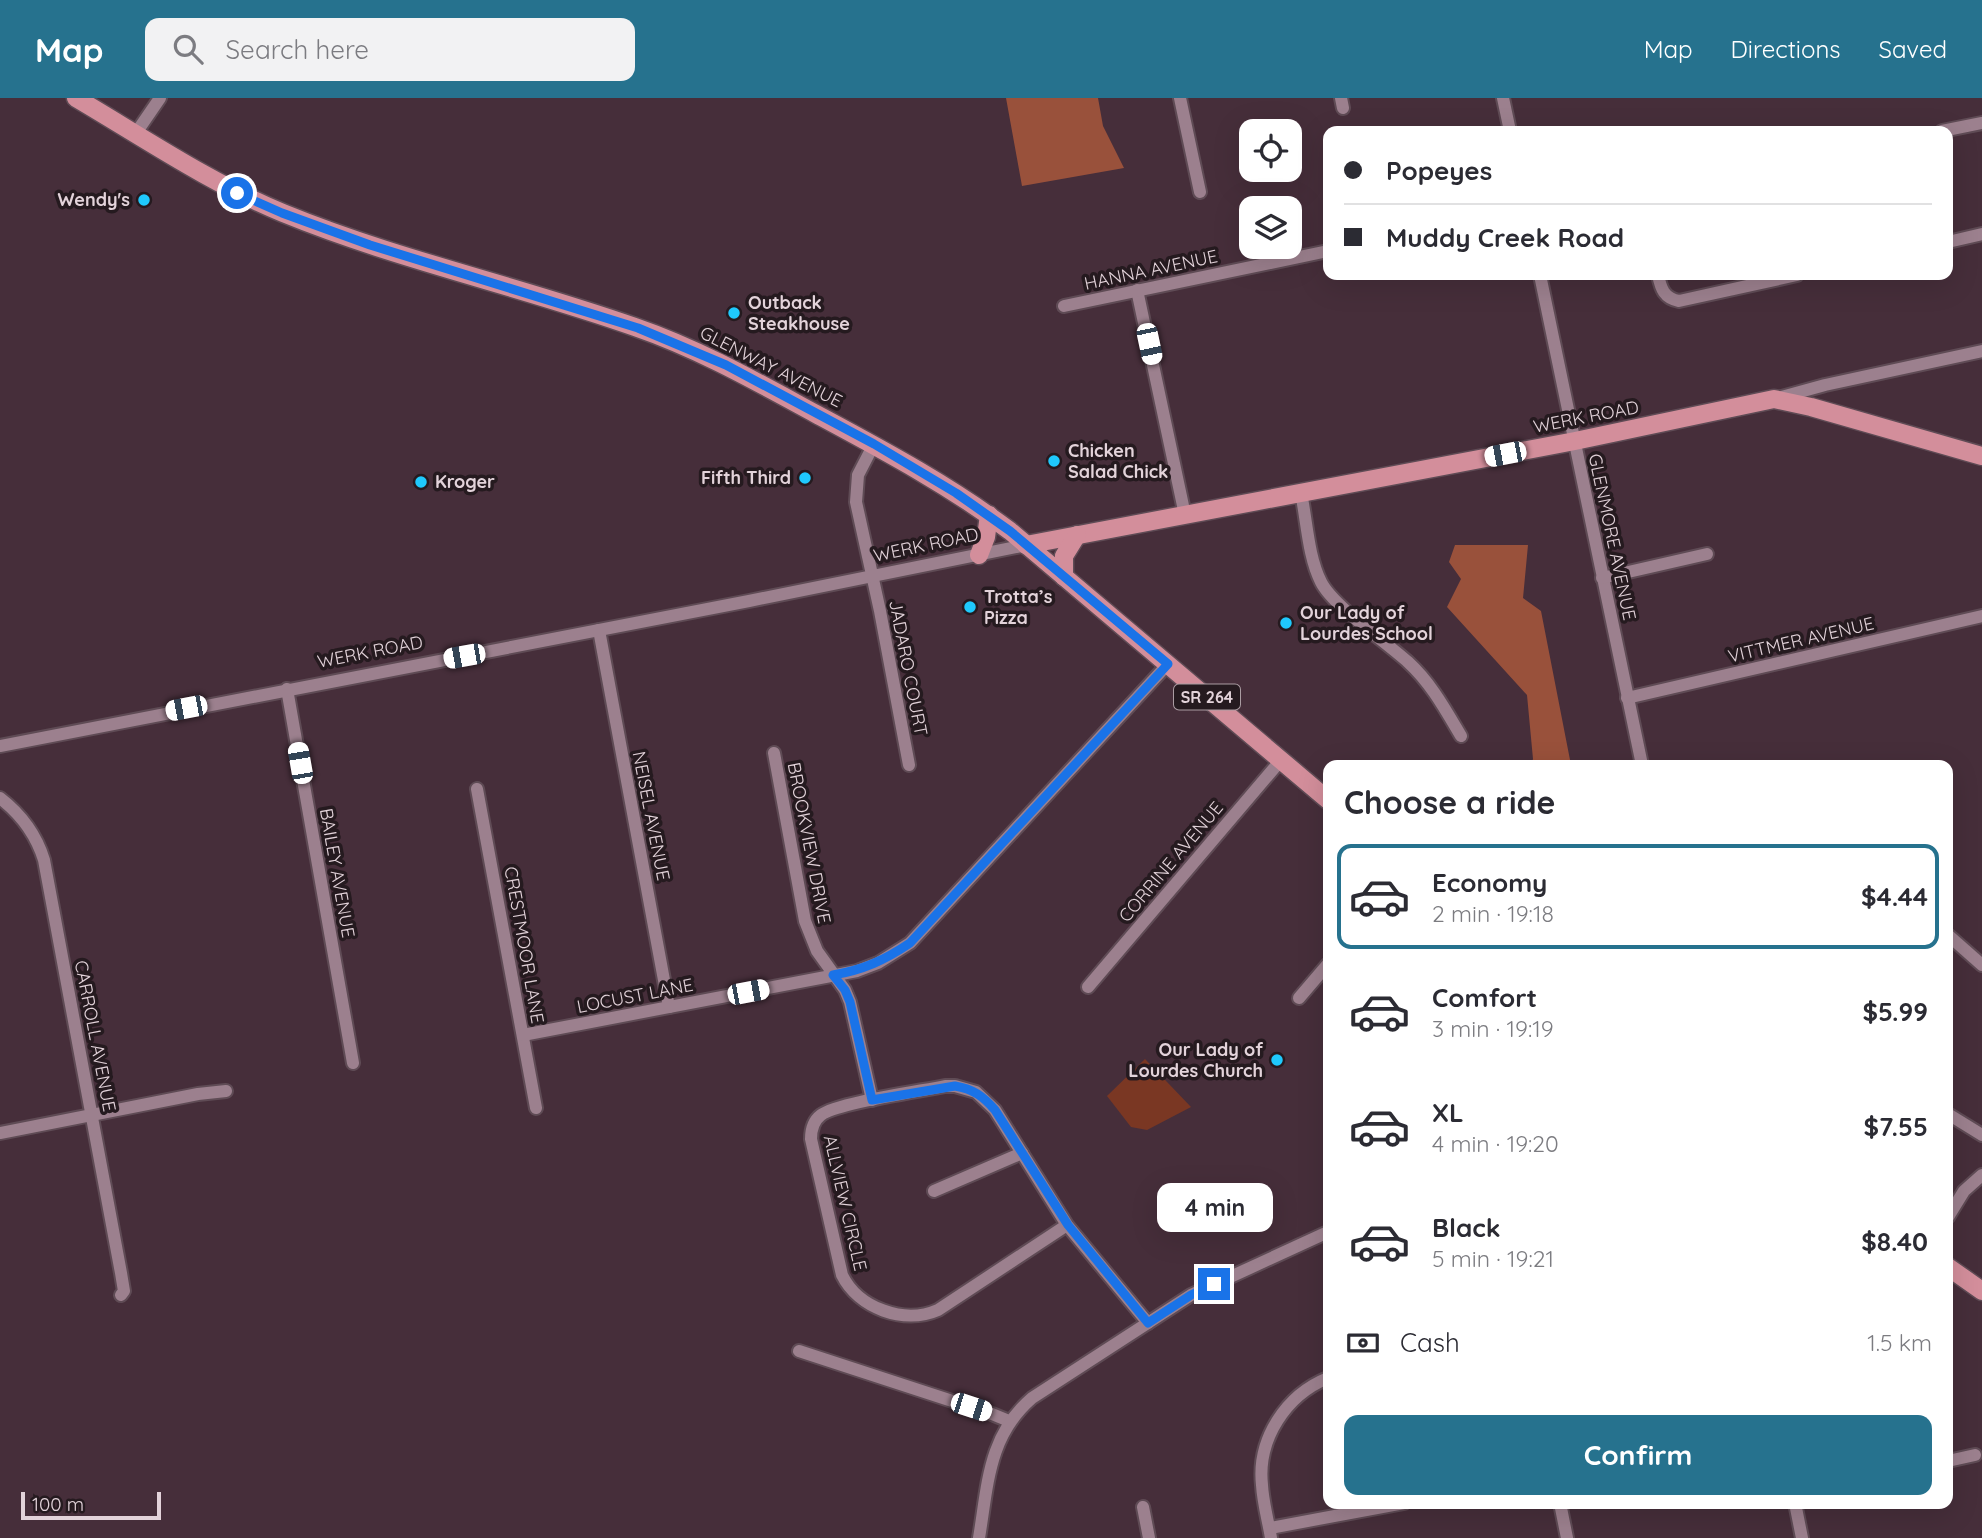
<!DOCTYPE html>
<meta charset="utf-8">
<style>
:root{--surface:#fff;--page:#f2f2f3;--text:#2b2b33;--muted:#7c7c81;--line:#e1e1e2;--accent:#26728e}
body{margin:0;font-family:Quicksand,sans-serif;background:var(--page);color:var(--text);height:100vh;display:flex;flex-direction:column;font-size:26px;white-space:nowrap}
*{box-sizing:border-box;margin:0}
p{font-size:23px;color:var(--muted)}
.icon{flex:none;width:38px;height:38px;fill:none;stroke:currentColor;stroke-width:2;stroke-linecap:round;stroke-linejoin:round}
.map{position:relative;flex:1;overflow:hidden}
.panel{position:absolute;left:1323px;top:662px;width:630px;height:749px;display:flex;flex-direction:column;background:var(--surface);border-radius:14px;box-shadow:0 7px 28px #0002}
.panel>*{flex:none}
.guide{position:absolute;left:1323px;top:28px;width:630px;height:154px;border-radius:14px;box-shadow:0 7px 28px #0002;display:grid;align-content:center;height:154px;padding:0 21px;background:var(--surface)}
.fabs{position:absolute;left:1239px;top:21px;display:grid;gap:14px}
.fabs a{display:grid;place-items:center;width:63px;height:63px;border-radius:14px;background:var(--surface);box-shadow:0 7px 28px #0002;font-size:35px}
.scale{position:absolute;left:21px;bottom:18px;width:140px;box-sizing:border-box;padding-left:7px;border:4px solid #e3d3da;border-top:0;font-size:19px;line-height:24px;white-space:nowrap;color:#e3d3da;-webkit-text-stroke:5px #251a1f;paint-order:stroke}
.end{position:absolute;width:32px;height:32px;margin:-16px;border:9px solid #1a73e8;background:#fff;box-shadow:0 0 0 4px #fff}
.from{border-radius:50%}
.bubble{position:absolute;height:49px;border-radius:14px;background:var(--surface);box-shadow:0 7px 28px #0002;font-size:23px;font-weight:800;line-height:49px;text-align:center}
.car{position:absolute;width:21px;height:42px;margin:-21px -10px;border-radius:9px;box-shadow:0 0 5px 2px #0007;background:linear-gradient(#fff 24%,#345 0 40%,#fff 0 76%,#345 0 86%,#fff 0)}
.guide b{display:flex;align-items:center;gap:24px;height:66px;font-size:26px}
.guide b+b{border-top:2px solid var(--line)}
.guide i{width:18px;height:18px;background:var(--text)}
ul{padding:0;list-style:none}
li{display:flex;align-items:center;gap:21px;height:105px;margin:0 14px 10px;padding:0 7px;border:4px solid transparent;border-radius:14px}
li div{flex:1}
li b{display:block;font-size:26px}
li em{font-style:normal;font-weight:800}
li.on{border-color:var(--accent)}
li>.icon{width:63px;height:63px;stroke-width:1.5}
h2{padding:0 21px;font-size:32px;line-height:84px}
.pay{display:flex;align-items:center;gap:18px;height:77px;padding:0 21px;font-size:26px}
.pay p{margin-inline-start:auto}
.cta{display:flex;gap:14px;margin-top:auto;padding:14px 21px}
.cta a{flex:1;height:80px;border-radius:14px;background:var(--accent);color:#fff;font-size:28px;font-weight:800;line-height:80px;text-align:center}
header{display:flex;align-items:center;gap:42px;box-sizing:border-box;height:98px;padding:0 35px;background:var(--accent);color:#fff}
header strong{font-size:33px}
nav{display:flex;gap:38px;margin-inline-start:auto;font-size:24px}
.search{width:490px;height:63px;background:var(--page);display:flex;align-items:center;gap:18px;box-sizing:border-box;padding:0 24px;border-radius:14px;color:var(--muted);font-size:26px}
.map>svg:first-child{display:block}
.green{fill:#7a3723}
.forest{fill:#99513b}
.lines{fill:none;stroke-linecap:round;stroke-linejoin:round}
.minor-casing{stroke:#5f4b55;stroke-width:16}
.major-casing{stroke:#5f4b55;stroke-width:21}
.minor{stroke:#9c808e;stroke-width:12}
.major{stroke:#d38e9b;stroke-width:18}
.route{stroke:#1a73e8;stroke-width:9}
.poi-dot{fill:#1fc9fd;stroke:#251a1f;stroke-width:2.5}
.labels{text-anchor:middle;stroke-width:7;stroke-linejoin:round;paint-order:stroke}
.shield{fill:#251a1f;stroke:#aa9ca2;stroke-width:2}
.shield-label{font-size:16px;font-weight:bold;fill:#e3d3da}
.poi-label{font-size:18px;font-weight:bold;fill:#e3d3da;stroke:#251a1f;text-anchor:start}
.street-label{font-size:18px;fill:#e3d3da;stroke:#251a1f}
</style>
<header>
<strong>Map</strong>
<div class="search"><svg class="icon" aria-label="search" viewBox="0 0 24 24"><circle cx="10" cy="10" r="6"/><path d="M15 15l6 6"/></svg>Search here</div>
<nav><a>Map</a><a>Directions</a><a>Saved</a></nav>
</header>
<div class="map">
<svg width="1982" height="1440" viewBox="0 0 1982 1440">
<rect width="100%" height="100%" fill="#462e3a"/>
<!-- green -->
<path class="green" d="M 1145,961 L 1191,1009 L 1147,1032 L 1131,1029 L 1107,998 Z"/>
<!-- forest -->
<g class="forest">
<path d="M 1006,0 L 1098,0 L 1103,28 L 1124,70 L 1022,88 Z"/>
<path d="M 1455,447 L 1528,447 L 1523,500 L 1541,513 L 1571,667 L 1531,667 L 1533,661 L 1527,597 L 1447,509 L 1461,481 L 1449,464 Z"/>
</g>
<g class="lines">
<defs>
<g id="minor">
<path d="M 1180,0 L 1200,94"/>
<path d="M 1341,0 L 1343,10"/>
<path d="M 1503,0 L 1510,33"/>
<path d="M 1942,33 L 1982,25"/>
<path d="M 136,35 L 160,0"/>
<path d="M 1948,144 L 1982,136"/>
<path d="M 1540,177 L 1642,667"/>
<path d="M 1658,177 C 1661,191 1664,200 1679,203 L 1797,177"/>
<path d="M 1137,192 L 1185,417"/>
<path d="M 1064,208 L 1328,153"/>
<path d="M 1778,300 L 1825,287 L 1982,253"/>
<path d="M 874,346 L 858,377 L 856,404 L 880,513 L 909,667"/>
<path d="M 1301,395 C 1307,424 1308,458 1321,484 C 1333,508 1386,544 1408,564 C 1431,585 1445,611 1461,638"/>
<path d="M 1602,480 L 1707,456"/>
<path d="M 599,532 L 669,909"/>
<path d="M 287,591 L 353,965"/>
<path d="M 1627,600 L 1982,518"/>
<path d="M 0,648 L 749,503 L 1026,447"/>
<path d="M 774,655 L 805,823 L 817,853 L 845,892 L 850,904 L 872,1002"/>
<path d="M 477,691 L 536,1010"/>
<path d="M 0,700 C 22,717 36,736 44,762 L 121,1175 L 124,1193 L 121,1197"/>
<path d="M 1948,837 L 1982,867"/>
<path d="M 1088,889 L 1281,662"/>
<path d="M 1299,900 L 1328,866"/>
<path d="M 523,937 L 857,873 L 878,865 L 910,845 L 1168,566"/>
<path d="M 1948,1016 L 1982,1037"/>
<path d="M 0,1035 L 198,996 L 226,993"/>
<path d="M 934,1093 L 1022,1055"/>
<path d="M 1948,1119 L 1964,1093 L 1982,1077"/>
<path d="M 1067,1127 L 938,1212 C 904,1227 858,1210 842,1177 L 811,1041 C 811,1031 813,1023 821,1017 C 836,1005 921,993 945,988 L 955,988 L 976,994 L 995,1012 L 1067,1127 L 1148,1225"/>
<path d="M 799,1253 L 992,1316 L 1009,1323"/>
<path d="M 1948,1363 L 1975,1357"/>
<path d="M 1560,1405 L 1567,1440"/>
<path d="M 1795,1405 L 1802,1440"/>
<path d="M 1143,1409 L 1149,1440"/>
<path d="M 1270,1430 L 1404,1405"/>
<path d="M 979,1440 C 988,1386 988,1338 1032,1300 L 1191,1197 L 1328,1134"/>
<path d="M 1271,1440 C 1268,1422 1263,1405 1262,1387 C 1257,1341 1286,1297 1328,1280"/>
</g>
<g id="major">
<path d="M 76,0 C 144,40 210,85 283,115 C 398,162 519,188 635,229 C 699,251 757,284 816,316 C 883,352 949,387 1010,433 L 1328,702"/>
<path d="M 1026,447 L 1575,343 L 1774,301 L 1811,309 L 1982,358"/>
<path d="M 979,457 L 986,439 L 989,417"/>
<path d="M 1064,479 L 1064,458 L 1077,437"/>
<path d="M 1948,1169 L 1982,1193"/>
</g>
</defs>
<!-- minor casing -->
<use href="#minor" class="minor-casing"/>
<!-- major casing -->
<use href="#major" class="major-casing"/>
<!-- minor -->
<use href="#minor" class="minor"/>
<!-- major -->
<use href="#major" class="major"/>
</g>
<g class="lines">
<!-- route -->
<path class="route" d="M 237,95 L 282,115 L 370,147 L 638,230 L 726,267 L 874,346 L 956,395 L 1010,433 L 1168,566 L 910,845 C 885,862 863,872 833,877 L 845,892 L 850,904 L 872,1002 L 955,988 C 973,991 983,998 995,1012 L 1068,1127 L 1148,1225 L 1191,1197 L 1214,1186"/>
</g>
<!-- markers -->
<g class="poi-dot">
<circle cx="144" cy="102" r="7"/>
<circle cx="734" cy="215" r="7"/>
<circle cx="1054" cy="363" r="7"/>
<circle cx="805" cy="380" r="7"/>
<circle cx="421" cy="384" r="7"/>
<circle cx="970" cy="509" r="7"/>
<circle cx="1286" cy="525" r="7"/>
<circle cx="1277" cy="962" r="7"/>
</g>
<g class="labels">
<!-- shield labels -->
<rect class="shield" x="1174" y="586.5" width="66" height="25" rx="5"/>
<g class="shield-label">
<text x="1207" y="605">SR 264</text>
</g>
<!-- poi labels -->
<g class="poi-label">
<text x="130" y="108" text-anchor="end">Wendy's</text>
<text x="748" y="211">Outback<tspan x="748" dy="21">Steakhouse</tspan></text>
<text x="1068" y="359">Chicken<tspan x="1068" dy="21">Salad Chick</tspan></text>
<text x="791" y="386" text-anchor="end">Fifth Third</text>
<text x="435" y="390">Kroger</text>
<text x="984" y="505">Trotta’s<tspan x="984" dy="21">Pizza</tspan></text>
<text x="1300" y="521">Our Lady of<tspan x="1300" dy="21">Lourdes School</tspan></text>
<text x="1263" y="958" text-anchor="end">Our Lady of<tspan x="1263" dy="21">Lourdes Church</tspan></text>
</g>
<!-- street labels -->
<g class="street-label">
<text transform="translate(1151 172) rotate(-12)" y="6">HANNA AVENUE</text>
<text transform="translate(771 269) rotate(27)" y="6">GLENWAY AVENUE</text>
<text transform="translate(1586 319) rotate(-11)" y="6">WERK ROAD</text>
<text transform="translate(1612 439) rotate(78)" y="6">GLENMORE AVENUE</text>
<text transform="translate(926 447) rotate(-12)" y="6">WERK ROAD</text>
<text transform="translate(1801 542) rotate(-13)" y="6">VITTMER AVENUE</text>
<text transform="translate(370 554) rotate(-11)" y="6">WERK ROAD</text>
<text transform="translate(908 570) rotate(79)" y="6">JADARO COURT</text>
<text transform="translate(651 718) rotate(79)" y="6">NEISEL AVENUE</text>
<text transform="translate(809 745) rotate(79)" y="6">BROOKVIEW DRIVE</text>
<text transform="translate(1171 764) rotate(-50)" y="6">CORRINE AVENUE</text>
<text transform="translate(337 775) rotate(80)" y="6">BAILEY AVENUE</text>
<text transform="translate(524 847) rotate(80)" y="6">CRESTMOOR LANE</text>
<text transform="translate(635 898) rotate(-11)" y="6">LOCUST LANE</text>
<text transform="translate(95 938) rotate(79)" y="6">CARROLL AVENUE</text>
<text transform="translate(845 1105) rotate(77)" y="6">ALLVIEW CIRCLE</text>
</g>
</g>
</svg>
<div class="fabs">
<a><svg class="icon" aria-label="locate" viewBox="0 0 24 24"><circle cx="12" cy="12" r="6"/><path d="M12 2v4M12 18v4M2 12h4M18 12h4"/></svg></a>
<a><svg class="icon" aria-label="layers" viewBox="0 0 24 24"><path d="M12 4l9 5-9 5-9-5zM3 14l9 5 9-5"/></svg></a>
</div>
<div class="scale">100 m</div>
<i class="end from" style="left:237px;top:95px"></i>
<i class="end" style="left:1214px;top:1186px"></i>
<div class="bubble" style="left:1157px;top:1085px;width:116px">4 min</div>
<i class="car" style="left:1149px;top:246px;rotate:168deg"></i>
<i class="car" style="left:1505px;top:356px;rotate:259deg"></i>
<i class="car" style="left:464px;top:558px;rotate:260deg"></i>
<i class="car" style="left:186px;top:610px;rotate:259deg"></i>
<i class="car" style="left:300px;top:665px;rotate:350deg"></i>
<i class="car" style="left:748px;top:894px;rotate:79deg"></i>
<i class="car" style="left:971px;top:1309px;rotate:108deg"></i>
<div class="guide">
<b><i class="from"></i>Popeyes</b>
<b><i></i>Muddy Creek Road</b>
</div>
<section class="panel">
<h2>Choose a ride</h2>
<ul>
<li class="on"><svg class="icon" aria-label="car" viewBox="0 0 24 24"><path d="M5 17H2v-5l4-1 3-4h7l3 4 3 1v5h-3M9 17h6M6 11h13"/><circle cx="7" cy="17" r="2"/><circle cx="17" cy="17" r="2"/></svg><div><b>Economy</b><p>2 min · 19:18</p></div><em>$4.44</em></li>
<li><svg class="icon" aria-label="car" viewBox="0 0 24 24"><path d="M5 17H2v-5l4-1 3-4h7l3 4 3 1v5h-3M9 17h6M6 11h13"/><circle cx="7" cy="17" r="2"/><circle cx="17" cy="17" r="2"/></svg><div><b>Comfort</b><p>3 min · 19:19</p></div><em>$5.99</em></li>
<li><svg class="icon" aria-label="car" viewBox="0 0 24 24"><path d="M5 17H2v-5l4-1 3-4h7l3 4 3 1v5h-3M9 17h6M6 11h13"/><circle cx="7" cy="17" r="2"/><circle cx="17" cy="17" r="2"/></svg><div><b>XL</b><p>4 min · 19:20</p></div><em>$7.55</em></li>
<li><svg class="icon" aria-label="car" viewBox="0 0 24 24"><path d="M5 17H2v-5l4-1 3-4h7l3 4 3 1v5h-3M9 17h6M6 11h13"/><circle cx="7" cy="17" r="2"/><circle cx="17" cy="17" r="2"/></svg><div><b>Black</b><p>5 min · 19:21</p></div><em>$8.40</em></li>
</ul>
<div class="pay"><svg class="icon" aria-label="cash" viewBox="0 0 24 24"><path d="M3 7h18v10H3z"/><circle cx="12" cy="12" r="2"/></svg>Cash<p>1.5 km</p></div>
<div class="cta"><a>Confirm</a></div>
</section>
</div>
